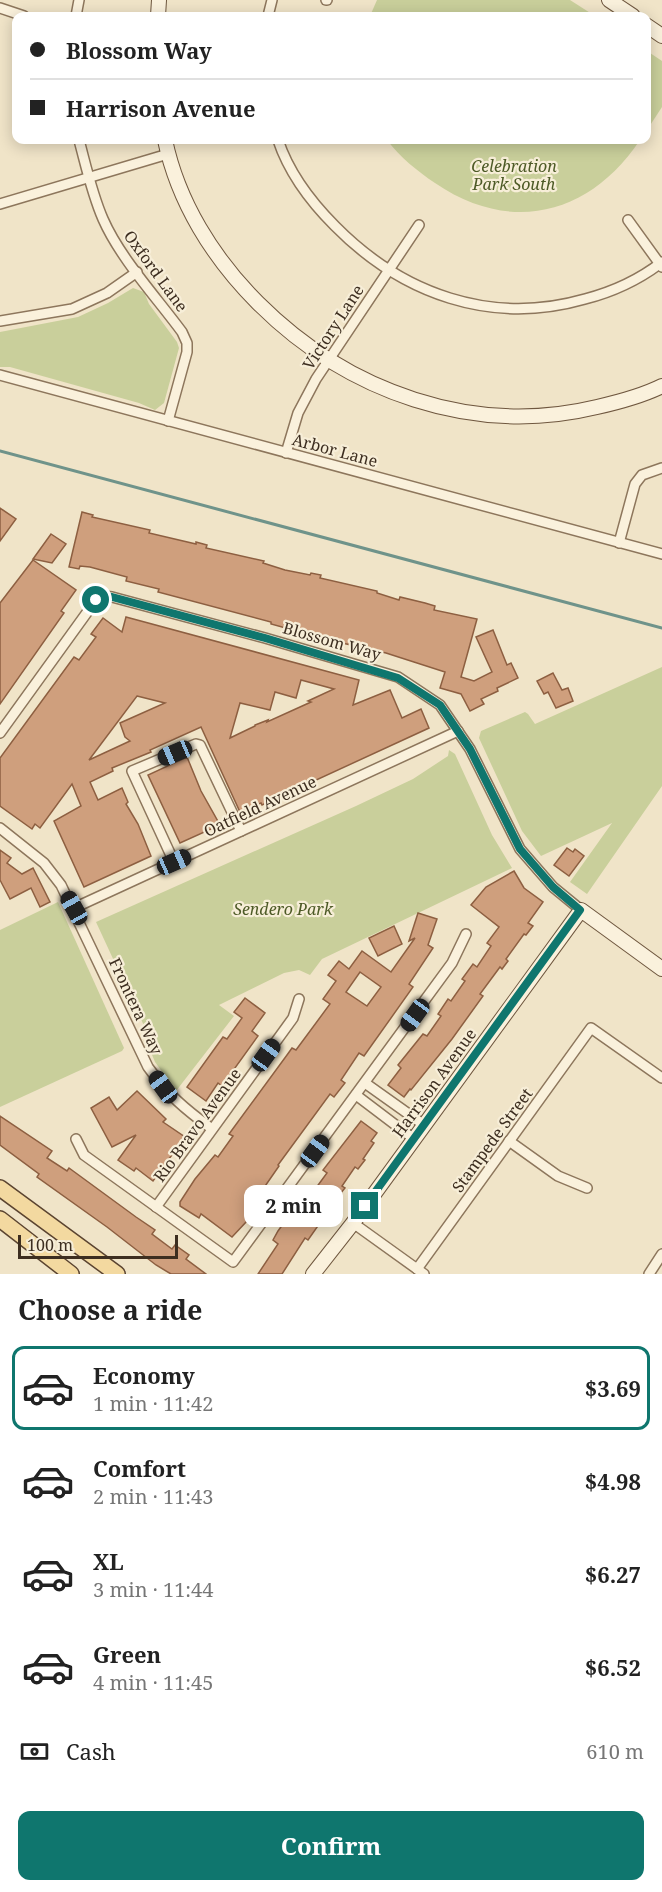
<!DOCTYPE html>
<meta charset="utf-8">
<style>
:root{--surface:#fff;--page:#f2f2f2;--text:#222;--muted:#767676;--line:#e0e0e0;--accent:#0f766e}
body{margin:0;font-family:"Noto Serif",serif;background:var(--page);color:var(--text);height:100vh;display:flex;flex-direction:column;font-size:22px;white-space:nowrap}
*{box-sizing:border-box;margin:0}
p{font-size:20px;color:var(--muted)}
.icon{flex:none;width:33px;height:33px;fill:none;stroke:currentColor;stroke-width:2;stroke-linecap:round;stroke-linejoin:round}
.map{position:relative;height:1274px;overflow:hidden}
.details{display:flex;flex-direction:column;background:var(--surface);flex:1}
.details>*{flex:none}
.guide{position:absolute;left:12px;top:12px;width:639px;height:132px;border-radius:12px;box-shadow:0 3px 15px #0003;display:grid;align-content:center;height:132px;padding:0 18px;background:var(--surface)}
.scale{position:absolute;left:18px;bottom:15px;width:160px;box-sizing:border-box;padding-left:6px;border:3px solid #3d2e20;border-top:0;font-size:16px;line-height:21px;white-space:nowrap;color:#3d2e20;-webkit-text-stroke:4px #f7eed8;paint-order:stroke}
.end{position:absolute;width:27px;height:27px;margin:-14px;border:8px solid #0f766e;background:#fff;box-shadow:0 0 0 3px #fff}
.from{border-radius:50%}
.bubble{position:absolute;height:42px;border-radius:12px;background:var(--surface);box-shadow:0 3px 15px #0003;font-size:20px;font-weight:700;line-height:42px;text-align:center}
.car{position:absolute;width:18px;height:36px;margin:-18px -9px;border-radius:8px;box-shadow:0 0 4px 2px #0007;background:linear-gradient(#222 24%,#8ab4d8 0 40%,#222 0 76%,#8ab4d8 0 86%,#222 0)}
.guide b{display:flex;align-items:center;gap:21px;height:57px;font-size:22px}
.guide b+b{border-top:2px solid var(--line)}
.guide i{width:15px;height:15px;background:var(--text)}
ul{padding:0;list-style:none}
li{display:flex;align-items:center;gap:18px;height:84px;margin:0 12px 9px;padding:0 6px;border:3px solid transparent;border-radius:12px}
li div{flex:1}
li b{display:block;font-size:22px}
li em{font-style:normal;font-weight:700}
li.current{border-color:var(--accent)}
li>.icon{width:54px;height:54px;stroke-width:1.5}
h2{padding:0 18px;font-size:27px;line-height:72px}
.pay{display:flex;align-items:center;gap:15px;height:66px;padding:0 18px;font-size:22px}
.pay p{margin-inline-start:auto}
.cta{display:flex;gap:12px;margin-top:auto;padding:12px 18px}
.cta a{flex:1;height:69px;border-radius:12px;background:var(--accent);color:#fff;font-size:24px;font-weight:700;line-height:69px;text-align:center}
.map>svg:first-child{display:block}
.green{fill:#c9cf9b}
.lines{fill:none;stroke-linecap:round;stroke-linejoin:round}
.stream{stroke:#6f938a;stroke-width:3}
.building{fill:#cf9f7d;stroke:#8d5f41;stroke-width:1.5;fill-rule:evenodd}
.street-casing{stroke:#8d765c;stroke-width:12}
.secondary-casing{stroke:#6f573f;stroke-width:16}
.primary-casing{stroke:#5b4430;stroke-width:18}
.street{stroke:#faf1dc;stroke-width:9}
.secondary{stroke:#faf1dc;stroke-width:14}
.primary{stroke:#f3d9a0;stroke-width:15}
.route{stroke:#0f766e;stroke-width:8}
.labels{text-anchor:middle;stroke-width:4.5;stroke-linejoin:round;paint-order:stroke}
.park-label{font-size:16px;font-style:italic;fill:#4d5a26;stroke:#f7eed8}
.street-label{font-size:16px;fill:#3d2e20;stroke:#f7eed8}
</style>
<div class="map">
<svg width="662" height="1274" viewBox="0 0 662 1274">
<rect width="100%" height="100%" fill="#f0e4c8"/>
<!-- green -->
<g class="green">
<path d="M 377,0 L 570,0 L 595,16 L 370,16 Z"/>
<path d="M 647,51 L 662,61 L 662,107 L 647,130 Z"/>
<path d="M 387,140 L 640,140 C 590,215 511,235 435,183 C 417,171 400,157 387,140 Z"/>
<path d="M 133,288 L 144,292 L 149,304 L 177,342 L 179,348 L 164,403 L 155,410 L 139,403 L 10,367 L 0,367 L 0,332 L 78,317 L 108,303 Z"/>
<path d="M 662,667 L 662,786 L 587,894 L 570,882 L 612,823 L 541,856 L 522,831 L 479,738 L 481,731 L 525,712 L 528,714 L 535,724 Z"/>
<path d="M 449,750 L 455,754 L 492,835 L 512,868 L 322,959 L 310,975 L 299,970 L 284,973 L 219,1005 L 234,1016 L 176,1091 L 155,1062 L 148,1045 L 152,1043 L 96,922 L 356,806 L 413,779 L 448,756 Z"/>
<path d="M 58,902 L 124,1048 L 122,1051 L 0,1107 L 0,930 Z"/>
</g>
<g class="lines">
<!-- stream -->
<path class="stream" d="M 0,451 L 662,628"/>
</g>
<!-- building -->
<g class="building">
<path d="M 0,508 L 16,519 L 0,541 Z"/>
<path d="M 82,512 L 93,515 L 92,517 L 150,530 L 149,533 L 196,544 L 196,542 L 207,545 L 206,548 L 264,561 L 263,563 L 285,570 L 310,575 L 311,573 L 321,575 L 320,578 L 377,591 L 377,593 L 399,600 L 400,597 L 425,603 L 435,606 L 434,610 L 477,619 L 461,677 L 474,681 L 492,672 L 476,637 L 493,630 L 507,665 L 511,663 L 518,678 L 497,688 L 498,691 L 481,699 L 484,704 L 470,711 L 461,694 L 440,688 L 445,672 L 386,653 L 329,640 L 271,624 L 271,622 L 158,592 L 159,589 L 126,581 L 127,577 L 90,567 L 80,566 L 79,569 L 69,567 Z"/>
<path d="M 51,534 L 66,544 L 52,563 L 33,559 Z"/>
<path d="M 33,560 L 76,590 L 61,611 L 64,613 L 0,704 L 0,603 Z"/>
<path d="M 126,617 L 359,680 L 353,705 L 390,690 L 402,718 L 421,709 L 429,728 L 262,805 L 261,803 L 240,812 L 201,727 L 150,750 L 151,752 L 112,768 L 113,771 L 90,782 L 98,800 L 122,788 L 128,802 L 126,804 L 138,824 L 151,856 L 84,887 L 54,821 L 81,806 L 72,784 L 40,828 L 35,824 L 32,829 L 0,806 L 0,758 L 74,657 L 79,660 L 96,637 L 91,634 L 103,618 L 122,632 ZM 301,680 L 334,689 L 308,701 L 311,702 L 267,722 L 268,720 L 255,725 L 255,726 L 230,738 L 240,703 L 270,710 L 275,692 L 296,698 ZM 137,696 L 165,703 L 120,723 L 125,737 L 130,741 L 89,760 Z"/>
<path d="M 553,673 L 562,690 L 568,688 L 573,701 L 556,708 L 548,692 L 544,694 L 537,681 Z"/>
<path d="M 187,757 L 201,791 L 220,825 L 180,843 L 148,775 Z"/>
<path d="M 567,848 L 573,852 L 575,849 L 584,856 L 569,876 L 554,865 Z"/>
<path d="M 0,850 L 11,858 L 7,863 L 22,874 L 33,868 L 50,902 L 40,907 L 31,888 L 10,899 L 0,880 Z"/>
<path d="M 514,871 L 524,888 L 543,902 L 528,923 L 533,926 L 526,935 L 524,934 L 506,959 L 508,961 L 502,969 L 500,967 L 480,994 L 483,996 L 452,1039 L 411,1090 L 410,1089 L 404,1097 L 388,1085 L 401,1068 L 398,1065 L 423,1034 L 427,1036 L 441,1016 L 438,1014 L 448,999 L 451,1001 L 465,981 L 462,979 L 473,964 L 477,967 L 491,946 L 487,943 L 499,927 L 471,905 L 486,887 Z"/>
<path d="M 418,913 L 437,919 L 428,945 L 433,948 L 409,984 L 413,987 L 364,1056 L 359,1053 L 341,1080 L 345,1083 L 334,1097 L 330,1094 L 278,1165 L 279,1166 L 254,1202 L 258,1205 L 247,1221 L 232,1237 L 201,1214 L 199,1218 L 180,1206 L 180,1202 L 195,1179 L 215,1155 L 218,1157 L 233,1136 L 229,1134 L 287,1055 L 292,1048 L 296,1050 L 330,1004 L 323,999 L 336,981 L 328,975 L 339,961 L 349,969 L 362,951 L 391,972 L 415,938 L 409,941 ZM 360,972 L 381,987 L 367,1006 L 346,992 Z"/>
<path d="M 394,926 L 402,944 L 378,956 L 369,938 Z"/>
<path d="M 245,998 L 265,1013 L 252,1031 L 258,1036 L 222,1086 L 218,1083 L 206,1101 L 187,1087 L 223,1037 L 227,1039 L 242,1018 L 234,1012 Z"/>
<path d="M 137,1091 L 166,1119 L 163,1122 L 185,1137 L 153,1181 L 136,1168 L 134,1171 L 118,1160 L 136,1135 L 112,1147 L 91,1108 L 109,1097 L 117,1110 Z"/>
<path d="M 0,1116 L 52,1151 L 47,1158 L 67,1171 L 69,1168 L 136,1217 L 155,1230 L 152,1234 L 172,1249 L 175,1245 L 189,1255 L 186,1259 L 206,1274 L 171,1274 L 156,1265 L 107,1227 L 37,1177 L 39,1174 L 0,1145 Z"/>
<path d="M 361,1121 L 377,1133 L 371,1141 L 374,1143 L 363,1159 L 365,1160 L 358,1169 L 355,1167 L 342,1186 L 345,1188 L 317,1222 L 320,1223 L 308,1240 L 305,1238 L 282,1274 L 258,1274 L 278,1244 L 273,1240 L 278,1231 L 309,1188 L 313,1192 L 327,1173 L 323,1170 Z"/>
</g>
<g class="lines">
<defs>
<g id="street">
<path d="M 326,0 L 327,0"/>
<path d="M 0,8 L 24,16"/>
<path d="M 76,16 L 79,0"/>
<path d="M 268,16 L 272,0"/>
<path d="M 79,140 C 86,166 92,194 103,219 C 120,258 157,298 182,332 L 187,343 L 187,352 L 168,421"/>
<path d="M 278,140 C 289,173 311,202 335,226 C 402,294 491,326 585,299 C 612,292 640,279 662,262"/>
<path d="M 0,204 L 168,154"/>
<path d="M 628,220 L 662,267"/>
<path d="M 0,321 L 72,309 L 107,293 L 137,272"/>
<path d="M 0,375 L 662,554"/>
<path d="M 286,453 L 298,413 L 316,379 L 419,225"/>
<path d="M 619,543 L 635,484 L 642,475 L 662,468"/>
<path d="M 0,733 L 96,600 L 103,596 L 112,597 L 265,638 L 398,677 L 440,705 L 470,749 L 520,849 L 553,887 L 581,910"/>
<path d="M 0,828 L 44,863 L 61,885 L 148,1067 C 168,1095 185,1109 212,1129"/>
<path d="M 174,862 L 132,771 L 196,744 L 200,745 L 241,831"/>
<path d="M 74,908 L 458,731"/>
<path d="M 365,1083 L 424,1125"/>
<path d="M 356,1095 L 414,1139"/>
<path d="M 76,1139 L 84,1155 L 233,1262 L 452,963 L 466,934"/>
<path d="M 509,1141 L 558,1176 L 587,1188"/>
<path d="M 156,1207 L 293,1018 L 299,999"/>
<path d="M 353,1223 L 424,1274"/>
<path d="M 417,1269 L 591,1028 L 662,1078"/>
<path d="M 649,1274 L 662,1254"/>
</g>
<g id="secondary">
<path d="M 609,0 L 633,16"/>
<path d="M 158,16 L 159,0"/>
<path d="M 646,25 L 662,36"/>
<path d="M 165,140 C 178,202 213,258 258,303 C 347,392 473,437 597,407 C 619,402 642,396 662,386"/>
<path d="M 313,1274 L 353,1223 L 581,910 L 662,969"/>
</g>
<g id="primary">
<path d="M 0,1188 L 117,1274"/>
<path d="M 0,1219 L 71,1274"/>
</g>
</defs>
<!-- street casing -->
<use href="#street" class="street-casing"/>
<!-- secondary casing -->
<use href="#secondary" class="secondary-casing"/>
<!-- primary casing -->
<use href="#primary" class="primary-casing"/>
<!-- street -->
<use href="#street" class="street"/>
<!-- secondary -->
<use href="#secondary" class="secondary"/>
<!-- primary -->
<use href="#primary" class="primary"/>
</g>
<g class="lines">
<!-- route -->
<path class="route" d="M 96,600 L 103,596 L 112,597 L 265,638 L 398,678 L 440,705 L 470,749 L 520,849 L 553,887 L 580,910 L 365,1206"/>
</g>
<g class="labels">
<!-- park labels -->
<g class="park-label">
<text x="514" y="172">Celebration<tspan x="514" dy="18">Park South</tspan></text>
<text x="283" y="915">Sendero Park</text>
</g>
<!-- street labels -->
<g class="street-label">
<text transform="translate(156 271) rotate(54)" y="6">Oxford Lane</text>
<text transform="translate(333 327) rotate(-57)" y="6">Victory Lane</text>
<text transform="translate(335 450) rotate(15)" y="6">Arbor Lane</text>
<text transform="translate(332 641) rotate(16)" y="6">Blossom Way</text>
<text transform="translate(260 806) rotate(-25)" y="6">Oatfield Avenue</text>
<text transform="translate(136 1006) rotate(65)" y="6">Frontera Way</text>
<text transform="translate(434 1083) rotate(-54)" y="6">Harrison Avenue</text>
<text transform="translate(197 1125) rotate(-54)" y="6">Rio Bravo Avenue</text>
<text transform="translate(492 1140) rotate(-54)" y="6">Stampede Street</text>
</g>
</g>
</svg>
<div class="scale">100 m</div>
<i class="end from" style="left:96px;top:600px"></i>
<i class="end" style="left:365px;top:1206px"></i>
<div class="bubble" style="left:244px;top:1185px;width:99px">2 min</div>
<i class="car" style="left:175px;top:753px;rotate:247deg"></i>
<i class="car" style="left:174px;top:862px;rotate:66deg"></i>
<i class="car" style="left:74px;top:908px;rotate:331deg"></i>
<i class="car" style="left:415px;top:1015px;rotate:216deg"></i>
<i class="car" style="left:266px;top:1055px;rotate:36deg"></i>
<i class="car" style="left:163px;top:1087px;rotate:324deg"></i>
<i class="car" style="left:315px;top:1151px;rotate:36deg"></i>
<div class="guide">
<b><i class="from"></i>Blossom Way</b>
<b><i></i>Harrison Avenue</b>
</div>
</div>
<section class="details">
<h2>Choose a ride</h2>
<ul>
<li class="current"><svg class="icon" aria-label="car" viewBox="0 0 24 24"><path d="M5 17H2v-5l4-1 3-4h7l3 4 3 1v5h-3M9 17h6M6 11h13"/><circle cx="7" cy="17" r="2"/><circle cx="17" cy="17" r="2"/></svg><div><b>Economy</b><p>1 min · 11:42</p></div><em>$3.69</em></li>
<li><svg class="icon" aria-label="car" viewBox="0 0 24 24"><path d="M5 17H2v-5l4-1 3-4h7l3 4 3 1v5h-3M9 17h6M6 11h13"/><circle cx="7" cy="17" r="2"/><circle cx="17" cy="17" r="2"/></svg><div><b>Comfort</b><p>2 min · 11:43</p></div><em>$4.98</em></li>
<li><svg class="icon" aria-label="car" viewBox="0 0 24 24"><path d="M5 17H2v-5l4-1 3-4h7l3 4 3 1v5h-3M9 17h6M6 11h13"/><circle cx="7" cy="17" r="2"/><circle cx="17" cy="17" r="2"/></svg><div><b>XL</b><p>3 min · 11:44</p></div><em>$6.27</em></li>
<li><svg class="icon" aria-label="car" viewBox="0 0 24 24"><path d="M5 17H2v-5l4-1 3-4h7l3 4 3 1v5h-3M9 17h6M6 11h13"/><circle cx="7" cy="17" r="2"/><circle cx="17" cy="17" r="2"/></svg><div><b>Green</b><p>4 min · 11:45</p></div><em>$6.52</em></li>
</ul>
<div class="pay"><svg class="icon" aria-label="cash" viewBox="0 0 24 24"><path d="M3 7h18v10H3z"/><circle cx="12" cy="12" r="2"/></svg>Cash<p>610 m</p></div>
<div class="cta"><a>Confirm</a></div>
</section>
